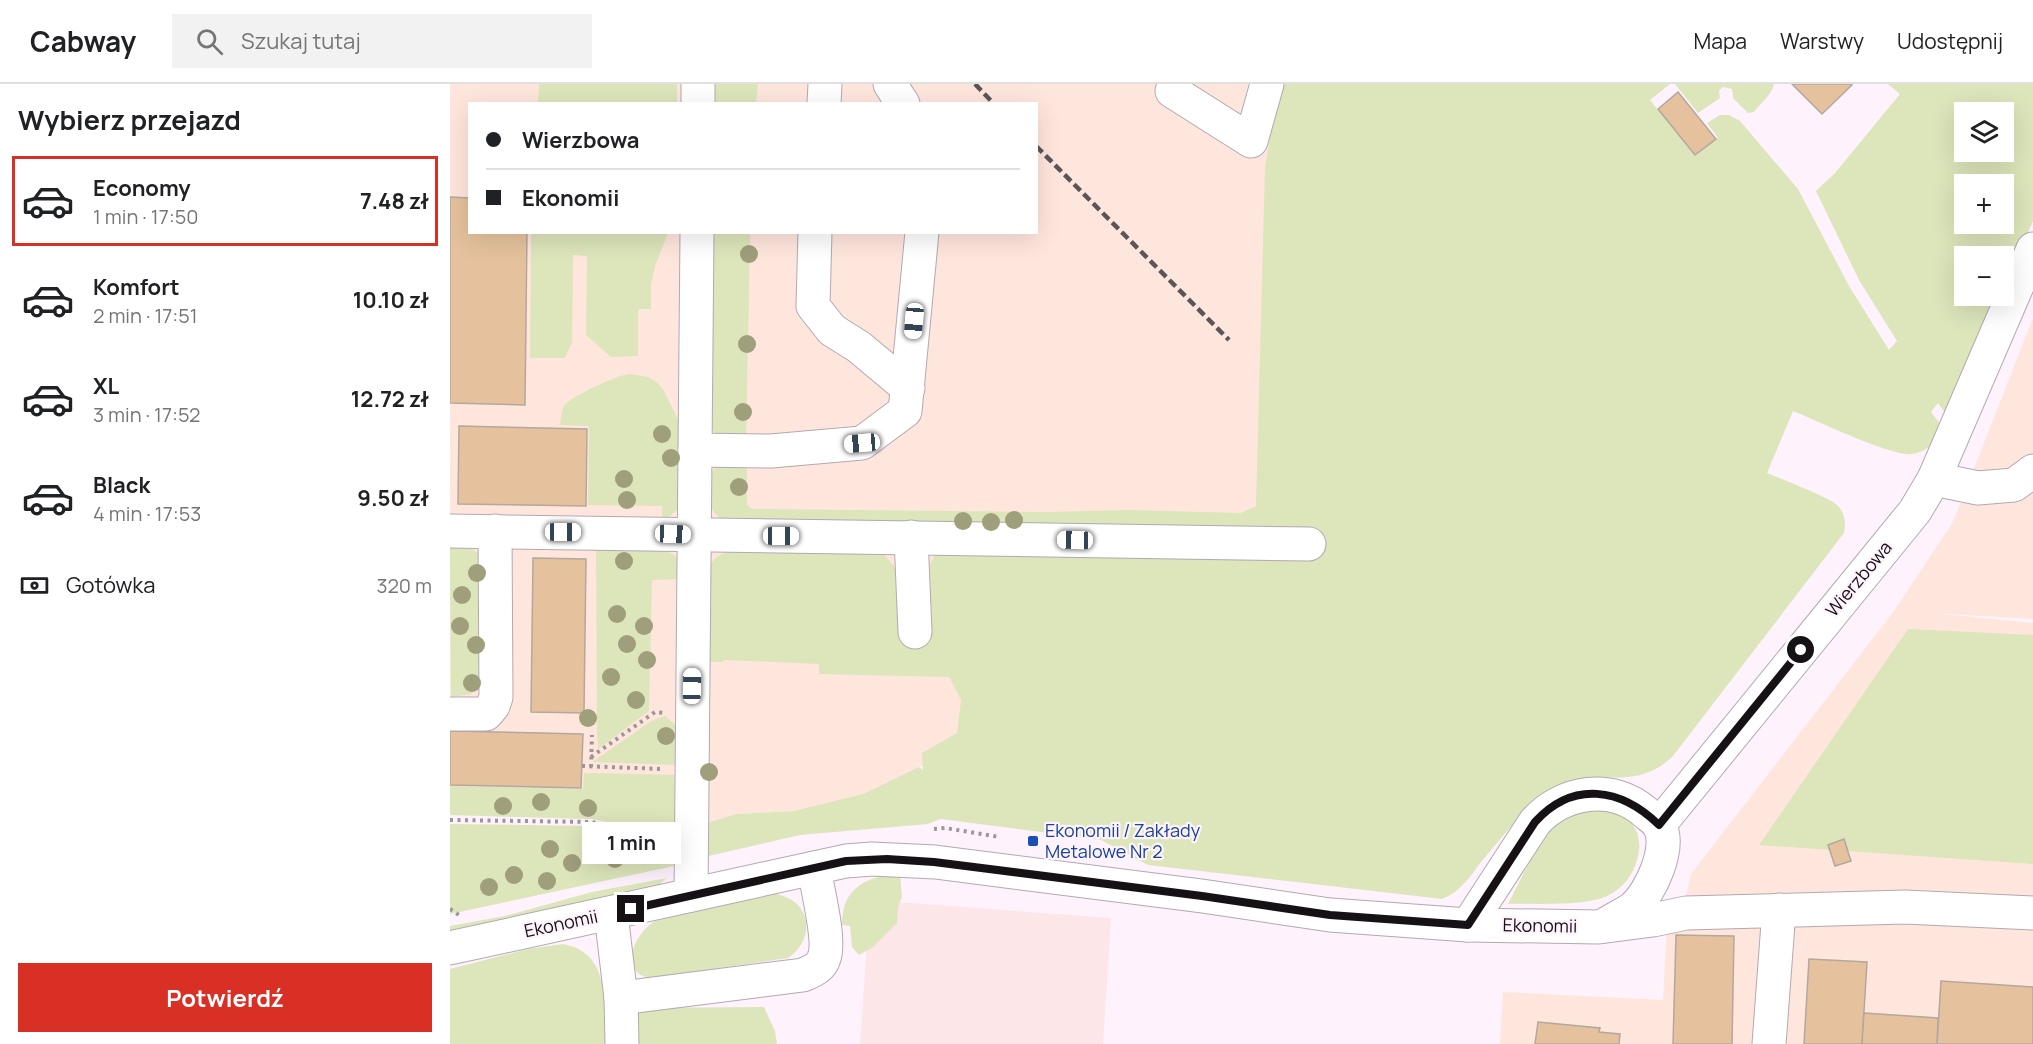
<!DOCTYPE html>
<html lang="pl">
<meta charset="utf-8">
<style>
:root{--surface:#fff;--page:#f2f2f2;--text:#202124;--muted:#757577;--line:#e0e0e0;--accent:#d93025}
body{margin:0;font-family:Manrope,sans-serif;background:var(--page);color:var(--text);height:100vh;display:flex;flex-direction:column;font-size:22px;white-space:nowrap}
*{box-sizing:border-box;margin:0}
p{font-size:20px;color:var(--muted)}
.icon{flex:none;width:33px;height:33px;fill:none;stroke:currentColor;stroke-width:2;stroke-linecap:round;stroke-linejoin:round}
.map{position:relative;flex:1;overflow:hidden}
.panel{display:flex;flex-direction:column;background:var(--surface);width:450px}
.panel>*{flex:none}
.top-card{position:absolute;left:18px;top:18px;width:570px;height:132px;border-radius:0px;box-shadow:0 6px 24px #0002;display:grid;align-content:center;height:132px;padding:0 18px;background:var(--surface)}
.tools{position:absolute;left:1504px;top:18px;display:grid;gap:12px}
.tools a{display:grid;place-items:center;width:60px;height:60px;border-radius:0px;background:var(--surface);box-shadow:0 6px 24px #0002;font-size:30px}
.end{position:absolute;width:27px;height:27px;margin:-14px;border:8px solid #151114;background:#fff;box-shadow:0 0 0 3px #fff}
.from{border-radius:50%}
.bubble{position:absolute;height:42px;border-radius:0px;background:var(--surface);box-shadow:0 6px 24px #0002;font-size:20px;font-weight:700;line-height:42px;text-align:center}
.car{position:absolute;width:18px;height:36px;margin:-18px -9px;border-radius:8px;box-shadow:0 0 4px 2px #0007;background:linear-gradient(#fff 24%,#345 0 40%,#fff 0 76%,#345 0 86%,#fff 0)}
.top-card b{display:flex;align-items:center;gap:21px;height:57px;font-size:22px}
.top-card b+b{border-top:2px solid var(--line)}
.top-card i{width:15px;height:15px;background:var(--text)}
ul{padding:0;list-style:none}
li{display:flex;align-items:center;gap:18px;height:90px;margin:0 12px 9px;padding:0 6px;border:3px solid transparent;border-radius:0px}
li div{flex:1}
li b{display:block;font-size:22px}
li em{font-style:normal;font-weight:700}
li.on{border-color:var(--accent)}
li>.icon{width:54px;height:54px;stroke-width:1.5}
h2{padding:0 18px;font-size:27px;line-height:72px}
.pay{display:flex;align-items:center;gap:15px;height:66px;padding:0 18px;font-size:22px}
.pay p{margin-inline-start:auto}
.button{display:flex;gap:12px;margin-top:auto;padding:12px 18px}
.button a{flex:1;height:69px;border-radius:0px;background:var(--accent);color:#fff;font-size:24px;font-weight:700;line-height:69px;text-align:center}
header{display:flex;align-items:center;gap:36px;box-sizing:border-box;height:84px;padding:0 30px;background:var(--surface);border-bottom:2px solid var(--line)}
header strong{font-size:28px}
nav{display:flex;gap:33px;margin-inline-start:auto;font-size:21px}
.search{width:420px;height:54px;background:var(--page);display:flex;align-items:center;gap:15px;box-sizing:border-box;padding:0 21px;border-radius:0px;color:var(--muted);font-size:22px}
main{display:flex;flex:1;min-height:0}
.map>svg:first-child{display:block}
.commercial{fill:#fce6e8}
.industrial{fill:#ffe6dd;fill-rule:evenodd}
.green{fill:#dde5bb;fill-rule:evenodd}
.building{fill:#e5c29d;stroke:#b2a89e;stroke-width:1.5}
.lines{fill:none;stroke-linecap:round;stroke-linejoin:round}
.minor-casing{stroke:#b3a8b1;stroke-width:35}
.path{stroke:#9d949c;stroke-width:4;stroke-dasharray:3 4.5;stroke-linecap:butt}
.minor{stroke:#fff;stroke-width:33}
.rail{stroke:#5b555a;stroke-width:4.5;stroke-dasharray:9 4.5;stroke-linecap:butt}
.tree{fill:#9f9f7c}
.route{stroke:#151114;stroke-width:8}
.transit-dot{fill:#1a4fb4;stroke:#fef2fd;stroke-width:2}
.labels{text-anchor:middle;stroke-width:4.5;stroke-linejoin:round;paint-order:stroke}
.street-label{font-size:18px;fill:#151114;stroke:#fef2fd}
.transit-label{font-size:18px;fill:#164399;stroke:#fef2fd;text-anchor:start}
</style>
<header>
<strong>Cabway</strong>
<div class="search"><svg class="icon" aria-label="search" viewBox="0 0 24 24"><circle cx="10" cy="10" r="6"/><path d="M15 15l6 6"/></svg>Szukaj tutaj</div>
<nav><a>Mapa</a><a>Warstwy</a><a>Udostępnij</a></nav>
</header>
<main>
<section class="panel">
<h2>Wybierz przejazd</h2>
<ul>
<li class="on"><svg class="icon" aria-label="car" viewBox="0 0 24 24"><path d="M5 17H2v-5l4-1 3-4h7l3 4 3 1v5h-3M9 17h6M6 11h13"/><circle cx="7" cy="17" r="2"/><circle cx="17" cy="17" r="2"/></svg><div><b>Economy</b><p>1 min · 17:50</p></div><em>7.48 zł</em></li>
<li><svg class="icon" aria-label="car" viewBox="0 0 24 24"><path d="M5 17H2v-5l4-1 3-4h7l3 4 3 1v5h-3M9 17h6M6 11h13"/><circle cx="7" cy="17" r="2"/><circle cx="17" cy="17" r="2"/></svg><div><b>Komfort</b><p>2 min · 17:51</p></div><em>10.10 zł</em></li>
<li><svg class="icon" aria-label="car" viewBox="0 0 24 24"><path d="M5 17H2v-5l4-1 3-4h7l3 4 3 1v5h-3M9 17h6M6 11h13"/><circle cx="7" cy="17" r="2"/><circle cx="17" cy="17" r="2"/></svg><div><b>XL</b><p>3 min · 17:52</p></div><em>12.72 zł</em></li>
<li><svg class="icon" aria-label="car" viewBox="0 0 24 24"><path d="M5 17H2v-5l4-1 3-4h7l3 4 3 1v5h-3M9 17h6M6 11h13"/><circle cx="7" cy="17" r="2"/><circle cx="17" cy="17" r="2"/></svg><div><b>Black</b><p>4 min · 17:53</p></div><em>9.50 zł</em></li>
</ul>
<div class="pay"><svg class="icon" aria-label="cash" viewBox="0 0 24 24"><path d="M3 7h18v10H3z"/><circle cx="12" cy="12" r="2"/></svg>Gotówka<p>320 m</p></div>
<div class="button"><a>Potwierdź</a></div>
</section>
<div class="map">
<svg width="1583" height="960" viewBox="0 0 1583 960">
<rect width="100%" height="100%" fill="#fef2fd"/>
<!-- commercial -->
<path class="commercial" d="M 420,816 L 661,834 L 653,960 L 410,960 Z"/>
<!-- industrial -->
<g class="industrial">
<path d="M 0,0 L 1023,0 L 826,430 L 528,638 L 484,676 L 413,710 L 385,719 L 344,727 L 286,730 L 218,750 L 141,735 L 0,731 ZM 20,20 L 586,20 L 586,148 L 20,148 Z"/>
<path d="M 1583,234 L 1583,535 L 1481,529 L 1583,539 L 1583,960 L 1050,960 L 1053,908 L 1213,916 L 1217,837 L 1236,813 L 1241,790 L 1444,527 L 1503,438 Z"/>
</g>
<!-- green -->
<g class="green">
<path d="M 89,0 L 227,0 L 227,19 L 88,19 Z"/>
<path d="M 263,0 L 308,0 L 306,19 L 262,20 Z"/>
<path d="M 829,0 L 1220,0 L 1200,16 L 1245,72 L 1268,54 L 1257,39 L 1270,31 L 1279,31 L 1290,37 L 1348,105 L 1399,202 L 1439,266 L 1447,257 L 1409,196 L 1366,107 L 1385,89 L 1450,10 L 1438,0 L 1583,0 L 1583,137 L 1554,204 L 1554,172 L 1515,172 L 1515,212 L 1551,212 L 1499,334 L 1488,319 L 1481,328 L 1494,345 C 1486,358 1477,368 1462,370 C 1442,373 1366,336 1343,327 L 1317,389 C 1331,395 1381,414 1388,422 C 1395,430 1396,438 1394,449 L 1223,672 C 1184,711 1143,680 1106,703 C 1076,721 1053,752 1031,778 C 1020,793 1010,808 992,815 L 698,781 L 651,756 L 491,735 L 478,740 L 350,751 L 259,772 L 256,767 L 253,740 L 286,730 L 344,727 L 413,710 L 469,683 L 473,686 L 472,669 L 507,649 L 511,616 L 499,593 L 369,590 L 369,580 L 274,576 L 273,578 L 256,578 L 259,484 C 265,469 278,468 291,464 L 426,461 L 453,493 L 481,548 L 480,480 L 489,464 L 271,435 C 266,431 262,426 259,420 C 254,407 258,384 273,379 C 280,376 290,378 297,378 L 297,421 L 302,425 L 597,428 L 680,426 L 791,429 L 806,422 L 815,83 ZM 1515,28 L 1554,28 L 1554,68 L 1515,68 ZM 1515,100 L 1554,100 L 1554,140 L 1515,140 Z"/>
<path d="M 1225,0 L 1324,0 C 1322,11 1311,18 1304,28 L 1298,29 L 1283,14 L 1282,5 L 1273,3 L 1269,7 L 1270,14 L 1248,29 Z"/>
<path d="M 81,149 L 218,149 L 205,182 L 201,200 L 201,225 L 188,225 L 188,272 L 161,273 L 136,251 L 137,172 L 123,171 L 122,258 L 115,274 L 80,274 Z"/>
<path d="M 260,149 L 300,149 L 296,360 L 272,357 L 263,346 L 257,333 Z"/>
<path d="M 179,290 L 198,293 L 207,298 L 214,307 L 233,346 L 228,425 L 212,439 L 212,422 L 138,421 L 139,342 L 110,341 C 111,335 111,328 114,322 C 119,313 168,291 179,290 Z"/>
<path d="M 0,463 L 22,465 L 30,471 L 33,600 L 21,610 L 1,613 Z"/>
<path d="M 146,464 C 164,465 213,461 225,472 C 231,479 230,486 230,495 L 202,496 L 199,627 L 148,665 L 147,648 Z"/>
<path d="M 1458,545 L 1583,551 L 1583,780 L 1309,761 Z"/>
<path d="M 215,632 L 229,644 L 228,681 L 142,678 L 203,636 Z"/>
<path d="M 134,689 L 230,691 L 229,753 L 142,735 L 0,731 L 0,702 L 133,705 Z"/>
<path d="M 1126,727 C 1136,727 1145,726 1154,727 C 1182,729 1195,750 1187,776 C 1183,791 1173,804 1159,811 C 1137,823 1084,819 1058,820 L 1084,769 L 1099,744 Z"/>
<path d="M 0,740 L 141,742 L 227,760 L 224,782 L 0,830 Z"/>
<path d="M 442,790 L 450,790 L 452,813 L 448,823 L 447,839 L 423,863 L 409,871 L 402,863 L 400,842 L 392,841 C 392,807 411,795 442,790 Z"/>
<path d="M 217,794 L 205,804 L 0,854 L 0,842 L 55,832 L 142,808 Z"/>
<path d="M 320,808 C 330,811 339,813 347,820 C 364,837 356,863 338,874 L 201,894 C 166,889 185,849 205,837 Z"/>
<path d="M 113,860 C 163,869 153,923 155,960 L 0,960 L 0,885 L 78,865 Z"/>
<path d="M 314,923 L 325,947 L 327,960 L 182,960 L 181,924 Z"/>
</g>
<!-- building -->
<g class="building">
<path d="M 1342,0 L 1402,0 L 1402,1 L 1372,30 Z"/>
<path d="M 1228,8 L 1266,55 L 1245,71 L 1208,25 Z"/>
<path d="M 0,113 L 20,114 L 20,148 L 77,148 L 75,321 L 0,319 Z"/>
<path d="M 9,342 L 137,345 L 136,422 L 8,420 Z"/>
<path d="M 83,474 L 136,475 L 134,629 L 81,628 Z"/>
<path d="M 0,647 L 133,650 L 131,704 L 0,701 Z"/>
<path d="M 1394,755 L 1401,777 L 1385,782 L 1378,761 Z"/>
<path d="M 1226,851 L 1284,852 L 1282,960 L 1223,960 Z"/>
<path d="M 1359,875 L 1417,878 L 1412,960 L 1354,960 Z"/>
<path d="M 1491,897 L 1583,903 L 1583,960 L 1487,960 Z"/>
<path d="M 1414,929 L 1488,934 L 1487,960 L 1412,960 Z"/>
<path d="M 1088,938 L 1150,944 L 1149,948 L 1170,950 L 1169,960 L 1085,960 Z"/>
</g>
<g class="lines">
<defs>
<g id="minor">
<path d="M 248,0 L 248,20"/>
<path d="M 440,0 L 453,20"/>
<path d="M 726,0 L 722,7 L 801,57 L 817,0"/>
<path d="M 374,20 L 375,0"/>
<path d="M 365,148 L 363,222 L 382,246 L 409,263 L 458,304"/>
<path d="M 245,366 L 321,367 L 412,359 L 455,327 L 472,148"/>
<path d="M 1484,395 L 1528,404 L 1564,401 L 1583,387"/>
<path d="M 0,447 L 859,460"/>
<path d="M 461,453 L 465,548"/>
<path d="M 0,630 L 36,630 L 43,622 L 46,613 L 45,447"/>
<path d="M 1209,741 L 1465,427 L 1484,395 L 1583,165"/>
<path d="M 241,811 L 247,148"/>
<path d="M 161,830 L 171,914 L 172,960"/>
<path d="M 1018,841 L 1085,738 C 1113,707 1162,699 1195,728 C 1199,732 1206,736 1209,741 C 1222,762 1201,809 1183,824 C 1175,830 1164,835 1156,840"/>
<path d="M 0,864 L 396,777 L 422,775 L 485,778 L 752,812 L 880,831 L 1018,841 L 1149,843 L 1203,836 L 1236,829 L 1455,823 L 1583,829"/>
<path d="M 171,914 L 353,891 C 362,887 371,884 374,874 C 381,857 367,804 364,784"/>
<path d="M 1319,960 L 1329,826"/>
</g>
</defs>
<!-- minor casing -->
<use href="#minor" class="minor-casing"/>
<!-- path -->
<g class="path">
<path d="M 141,673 L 205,628 L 214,629"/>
<path d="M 132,682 L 212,685"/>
<path d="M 141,683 L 142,651"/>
<path d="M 0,736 L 141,738 L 211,753"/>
<path d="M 484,745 L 495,744 L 550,753"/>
<path d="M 0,825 L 9,831"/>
</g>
<!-- minor -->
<use href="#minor" class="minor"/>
<!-- rail -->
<g class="rail">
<path d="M 525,0 L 544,20"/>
<path d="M 586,62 L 779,256"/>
</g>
</g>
<!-- trees -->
<g class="tree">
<circle cx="299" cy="170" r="9"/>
<circle cx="297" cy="260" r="9"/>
<circle cx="293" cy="328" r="9"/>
<circle cx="212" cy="350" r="9"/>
<circle cx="221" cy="374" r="9"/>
<circle cx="174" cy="395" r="9"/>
<circle cx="289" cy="403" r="9"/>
<circle cx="177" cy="416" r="9"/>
<circle cx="564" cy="436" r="9"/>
<circle cx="513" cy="437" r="9"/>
<circle cx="541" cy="438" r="9"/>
<circle cx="174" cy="477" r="9"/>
<circle cx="27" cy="489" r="9"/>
<circle cx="12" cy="511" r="9"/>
<circle cx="167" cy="530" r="9"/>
<circle cx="10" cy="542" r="9"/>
<circle cx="194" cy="542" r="9"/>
<circle cx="177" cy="560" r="9"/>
<circle cx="26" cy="561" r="9"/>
<circle cx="197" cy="576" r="9"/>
<circle cx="161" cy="593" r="9"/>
<circle cx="22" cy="599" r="9"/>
<circle cx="186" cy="616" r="9"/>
<circle cx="138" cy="634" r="9"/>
<circle cx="216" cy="652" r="9"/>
<circle cx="259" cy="688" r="9"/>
<circle cx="91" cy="718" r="9"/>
<circle cx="53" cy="722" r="9"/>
<circle cx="138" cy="724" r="9"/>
<circle cx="188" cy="759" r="9"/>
<circle cx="100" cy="765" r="9"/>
<circle cx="165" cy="775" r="9"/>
<circle cx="122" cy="779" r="9"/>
<circle cx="64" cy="791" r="9"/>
<circle cx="97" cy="797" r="9"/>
<circle cx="39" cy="803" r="9"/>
</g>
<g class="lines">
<!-- route -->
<path class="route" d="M 181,825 L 396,777 L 437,775 L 484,778 L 752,812 L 880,831 L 1018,841 L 1085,738 C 1123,696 1171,704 1209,741 L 1351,566"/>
</g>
<!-- markers -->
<rect class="transit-dot" x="577" y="751" width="12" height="12" rx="3"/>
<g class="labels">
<!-- street labels -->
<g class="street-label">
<text transform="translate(1409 495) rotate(-50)" y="6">Wierzbowa</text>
<text transform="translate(111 840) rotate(-12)" y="6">Ekonomii</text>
<text transform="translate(1090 842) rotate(1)" y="6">Ekonomii</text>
</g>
<!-- transit labels -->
<g class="transit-label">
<text x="595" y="753">Ekonomii / Zakłady<tspan x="595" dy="21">Metalowe Nr 2</tspan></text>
</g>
</g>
</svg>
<div class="tools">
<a><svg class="icon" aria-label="layers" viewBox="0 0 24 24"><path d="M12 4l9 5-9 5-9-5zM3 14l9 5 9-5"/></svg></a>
<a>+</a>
<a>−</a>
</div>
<i class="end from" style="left:1351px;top:566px"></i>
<i class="end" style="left:181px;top:825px"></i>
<div class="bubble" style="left:132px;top:738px;width:99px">1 min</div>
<i class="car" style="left:464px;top:237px;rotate:185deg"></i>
<i class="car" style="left:412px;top:359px;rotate:265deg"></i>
<i class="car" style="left:113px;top:448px;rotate:90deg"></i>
<i class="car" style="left:223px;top:450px;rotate:92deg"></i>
<i class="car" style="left:331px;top:452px;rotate:90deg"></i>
<i class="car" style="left:625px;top:456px;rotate:271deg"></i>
<i class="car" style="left:242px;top:602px;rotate:1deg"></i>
<div class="top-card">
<b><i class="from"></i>Wierzbowa</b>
<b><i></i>Ekonomii</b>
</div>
</div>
</main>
